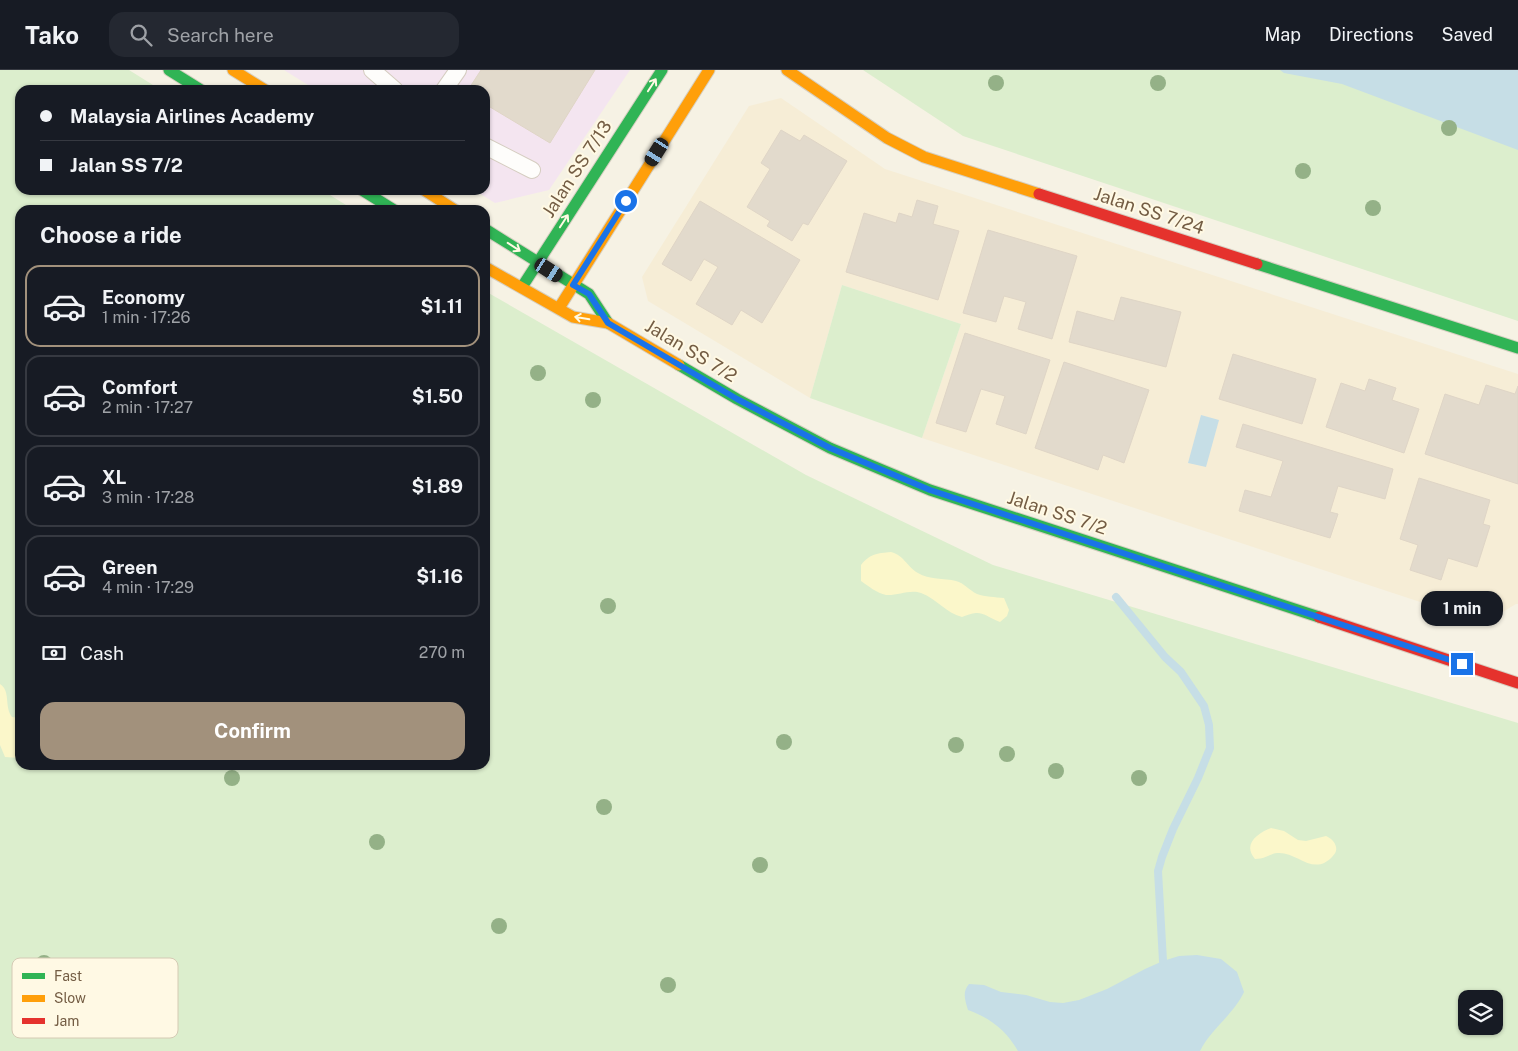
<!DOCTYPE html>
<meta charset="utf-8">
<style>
:root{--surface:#171b24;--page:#242831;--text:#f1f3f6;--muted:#9ea1a6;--line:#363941;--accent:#a2917c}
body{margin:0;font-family:"Public Sans",sans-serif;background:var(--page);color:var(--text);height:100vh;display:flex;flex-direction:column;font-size:19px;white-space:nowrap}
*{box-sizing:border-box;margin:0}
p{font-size:16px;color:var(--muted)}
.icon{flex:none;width:28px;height:28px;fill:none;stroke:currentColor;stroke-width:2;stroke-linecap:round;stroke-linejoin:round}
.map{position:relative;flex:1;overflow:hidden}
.side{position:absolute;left:15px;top:135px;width:475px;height:565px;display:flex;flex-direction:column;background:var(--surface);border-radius:15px;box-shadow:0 1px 4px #0004}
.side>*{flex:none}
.guide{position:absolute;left:15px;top:15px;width:475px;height:110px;border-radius:15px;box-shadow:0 1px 4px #0004;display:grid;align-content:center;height:110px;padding:0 25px;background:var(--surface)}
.controls{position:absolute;left:1458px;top:920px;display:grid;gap:10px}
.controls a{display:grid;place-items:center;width:45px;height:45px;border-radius:10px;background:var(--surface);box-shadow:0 1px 4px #0004;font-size:25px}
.end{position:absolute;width:22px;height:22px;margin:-11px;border:6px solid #1a73e8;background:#fff;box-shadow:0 0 0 2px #fff}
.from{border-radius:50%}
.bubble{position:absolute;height:35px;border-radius:15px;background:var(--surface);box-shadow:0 1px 4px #0004;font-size:16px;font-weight:700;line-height:35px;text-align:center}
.car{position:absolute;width:15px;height:30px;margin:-15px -8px;border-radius:6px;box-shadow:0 0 4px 1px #0007;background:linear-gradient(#222 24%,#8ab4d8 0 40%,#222 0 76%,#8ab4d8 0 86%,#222 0)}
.guide b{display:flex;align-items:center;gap:18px;height:48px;font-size:19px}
.guide b+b{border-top:1px solid var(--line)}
.guide i{width:12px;height:12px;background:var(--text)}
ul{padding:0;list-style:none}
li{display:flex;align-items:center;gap:15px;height:82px;margin:0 10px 8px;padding:0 15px;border:2px solid var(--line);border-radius:15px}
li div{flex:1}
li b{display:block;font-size:19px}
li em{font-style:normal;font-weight:700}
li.active{border-color:var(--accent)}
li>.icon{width:45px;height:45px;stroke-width:1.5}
h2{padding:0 25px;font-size:22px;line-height:60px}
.pay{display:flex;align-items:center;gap:12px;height:55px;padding:0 25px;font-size:19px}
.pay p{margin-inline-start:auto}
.action{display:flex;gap:10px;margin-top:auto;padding:10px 25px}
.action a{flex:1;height:58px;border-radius:15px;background:var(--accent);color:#fff;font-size:20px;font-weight:700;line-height:58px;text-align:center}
header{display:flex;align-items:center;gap:30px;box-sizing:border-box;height:70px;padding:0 25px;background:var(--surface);border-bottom:1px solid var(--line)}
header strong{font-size:24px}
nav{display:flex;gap:28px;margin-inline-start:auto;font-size:18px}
.search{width:350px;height:45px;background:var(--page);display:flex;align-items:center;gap:12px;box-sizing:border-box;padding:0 18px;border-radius:15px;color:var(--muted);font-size:19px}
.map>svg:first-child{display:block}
.residential{fill:#f6edd6}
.education{fill:#f4e5f0}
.green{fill:#dceecd;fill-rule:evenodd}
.sand{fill:#fbf7ca}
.water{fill:#c6dee6}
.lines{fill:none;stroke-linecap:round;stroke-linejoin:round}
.stream{stroke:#c6dee6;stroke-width:8}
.building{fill:#e2dacc;stroke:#dfd5c6}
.lane-casing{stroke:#d5cdc0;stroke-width:18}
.fast-casing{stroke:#d6cfc1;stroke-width:13}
.slow-casing{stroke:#d6cfc1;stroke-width:13}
.jam-casing{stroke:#d6cfc1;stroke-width:13}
.lane{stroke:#fefdfb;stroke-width:16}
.fast{stroke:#30b455;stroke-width:11}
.slow{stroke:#ff9f0a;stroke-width:11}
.jam{stroke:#e5322d;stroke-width:11}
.tree{fill:#94b187}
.oneway{stroke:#fff9e4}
.route{stroke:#1a73e8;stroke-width:6}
.labels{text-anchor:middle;stroke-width:4;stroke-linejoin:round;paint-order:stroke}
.street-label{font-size:18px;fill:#745d44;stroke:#fff9e4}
.key{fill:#fff9e4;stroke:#d5cab4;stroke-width:1}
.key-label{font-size:14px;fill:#745d44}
</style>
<header>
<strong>Tako</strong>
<div class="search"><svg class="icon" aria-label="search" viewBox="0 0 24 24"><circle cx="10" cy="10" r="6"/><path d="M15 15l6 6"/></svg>Search here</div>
<nav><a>Map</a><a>Directions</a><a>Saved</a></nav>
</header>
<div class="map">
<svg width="1518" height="981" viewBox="0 0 1518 981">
<rect width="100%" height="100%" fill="#f6f2e4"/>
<!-- residential -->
<path class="residential" d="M 781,28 L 885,99 L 1518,304 L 1518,534 L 1516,534 L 1484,553 L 922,368 L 961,254 L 842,215 L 810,328 L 648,231 L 642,207 L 749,36 Z"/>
<!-- education -->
<path class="education" d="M 284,0 L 630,0 L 549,120 L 495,133 L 474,120 L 485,120 L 485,20 L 316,20 Z"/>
<!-- green -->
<g class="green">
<path d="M 0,0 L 129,0 L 161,20 L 20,20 L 20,120 L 322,120 L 354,140 L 20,140 L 20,695 L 485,695 L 485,221 L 806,405 L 993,495 L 1518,653 L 1518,981 L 0,981 ZM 1466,929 L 1494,929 L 1494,956 L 1466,956 Z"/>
<path d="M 863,0 L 1518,0 L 1518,251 L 963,66 Z"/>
<path d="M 842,215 L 961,254 L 922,368 L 810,328 Z"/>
</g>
<!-- sand -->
<g class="sand">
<path d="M 891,482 C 905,486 906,496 918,503 C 929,510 944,508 956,511 C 964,513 969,520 977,524 C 985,527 995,527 1004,528 L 1009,540 L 1007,546 L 1000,552 C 981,544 982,539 962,547 C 946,543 937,529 921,523 C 910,519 897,526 886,525 C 877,523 868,516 861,511 L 861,495 C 870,484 877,483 891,482 Z"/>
<path d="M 0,614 C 11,621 4,637 12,647 L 20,648 L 20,688 L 5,687 L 0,675 Z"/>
<path d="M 1271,758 L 1284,761 L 1298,770 L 1306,771 L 1326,766 C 1330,768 1335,771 1336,777 C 1337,781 1335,784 1332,787 C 1313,807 1297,781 1277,783 C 1269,784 1266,789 1255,789 C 1242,774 1258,763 1271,758 Z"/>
</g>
<!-- water -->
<g class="water">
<path d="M 1280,0 L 1518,0 L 1518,80 L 1342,14 L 1284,3 Z"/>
<path d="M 1201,345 L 1219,350 L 1206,397 L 1188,393 Z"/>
<path d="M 1197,885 L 1221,889 L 1237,902 L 1244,922 C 1234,944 1211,959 1200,981 L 1018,981 C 1006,960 990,948 968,940 C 965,930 962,922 969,914 L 984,915 L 1001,922 L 1026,925 L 1050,932 L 1063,933 L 1079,930 L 1107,919 L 1145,899 L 1163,891 L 1179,886 Z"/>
</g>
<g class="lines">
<!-- stream -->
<path class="stream" d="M 1116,527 L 1165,587 L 1181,602 L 1204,636 L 1209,655 L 1210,678 L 1198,708 L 1173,759 L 1162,787 L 1158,801 L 1163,891"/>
</g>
<!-- building -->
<g class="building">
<path d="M 481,0 L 595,0 L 550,73 L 485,34 L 485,20 L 468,20 Z"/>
<path d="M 781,60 L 800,71 L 804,65 L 847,91 L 808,155 L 803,153 L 792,171 L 767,156 L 770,151 L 747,137 L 770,99 L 761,93 Z"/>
<path d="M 917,130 L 938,136 L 933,154 L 959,161 L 938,230 L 846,202 L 864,143 L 896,153 L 899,143 L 912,147 Z"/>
<path d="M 700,131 L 800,190 L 762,253 L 741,240 L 732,255 L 696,234 L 718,197 L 704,189 L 691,211 L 662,194 Z"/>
<path d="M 988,160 L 1077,186 L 1052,269 L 1018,259 L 1026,232 L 1004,226 L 996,252 L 963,243 Z"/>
<path d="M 1121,227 L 1181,242 L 1166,297 L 1069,272 L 1077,241 L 1114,251 Z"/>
<path d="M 965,263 L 1050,290 L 1026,364 L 996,354 L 1005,326 L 981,319 L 966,362 L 936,353 Z"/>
<path d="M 1233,284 L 1316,309 L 1302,354 L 1219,329 Z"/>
<path d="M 1064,292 L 1149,320 L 1124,393 L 1103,385 L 1098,400 L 1035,378 Z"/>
<path d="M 1369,309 L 1396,318 L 1392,330 L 1419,339 L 1404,383 L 1326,357 L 1341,313 L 1365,321 Z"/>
<path d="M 1486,315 L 1515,324 L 1518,316 L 1518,414 L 1425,384 L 1445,324 L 1479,335 Z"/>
<path d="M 1243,354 L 1393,399 L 1385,429 L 1338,416 L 1330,442 L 1338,444 L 1330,468 L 1239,441 L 1245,420 L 1271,427 L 1283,391 L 1236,377 Z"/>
<path d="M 1419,408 L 1490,430 L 1483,454 L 1490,456 L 1477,497 L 1448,488 L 1441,510 L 1410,500 L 1418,475 L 1400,469 Z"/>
</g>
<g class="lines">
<defs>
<g id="lane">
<path d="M 372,0 L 395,20"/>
<path d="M 444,20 L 458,0"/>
<path d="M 485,76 L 532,100"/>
</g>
<g id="fast">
<path d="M 169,0 L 201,20"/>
<path d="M 362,120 L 394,140"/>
<path d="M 485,159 L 589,224 L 608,253"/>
<path d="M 1257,194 L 1518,278"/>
<path d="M 522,217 L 662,0"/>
<path d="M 679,295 L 737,329 L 830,378 L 930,420 L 1319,547"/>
</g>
<g id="slow">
<path d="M 233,0 L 265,20"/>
<path d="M 787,0 L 887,68 L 924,87 L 1039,124"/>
<path d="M 424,120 L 455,140"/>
<path d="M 485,197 L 573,247 L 608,253 L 679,295"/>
<path d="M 559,238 L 709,0"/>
</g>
<g id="jam">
<path d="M 1039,124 L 1257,194"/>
<path d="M 1319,547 L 1518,613"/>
</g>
</defs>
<!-- lane casing -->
<use href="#lane" class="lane-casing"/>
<!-- fast casing -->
<use href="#fast" class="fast-casing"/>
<!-- slow casing -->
<use href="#slow" class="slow-casing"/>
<!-- jam casing -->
<use href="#jam" class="jam-casing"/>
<!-- lane -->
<use href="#lane" class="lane"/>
<!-- fast -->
<use href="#fast" class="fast"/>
<!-- slow -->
<use href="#slow" class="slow"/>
<!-- jam -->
<use href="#jam" class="jam"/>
</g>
<!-- trees -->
<g class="tree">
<circle cx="996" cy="13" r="8"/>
<circle cx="1158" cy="13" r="8"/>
<circle cx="1449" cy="58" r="8"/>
<circle cx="1303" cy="101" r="8"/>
<circle cx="1373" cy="138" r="8"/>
<circle cx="538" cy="303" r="8"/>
<circle cx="593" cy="330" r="8"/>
<circle cx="608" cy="536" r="8"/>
<circle cx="784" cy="672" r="8"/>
<circle cx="956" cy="675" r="8"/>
<circle cx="1007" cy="684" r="8"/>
<circle cx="1056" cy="701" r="8"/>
<circle cx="232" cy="708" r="8"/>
<circle cx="1139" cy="708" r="8"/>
<circle cx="604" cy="737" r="8"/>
<circle cx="377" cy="772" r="8"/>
<circle cx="760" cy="795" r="8"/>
<circle cx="499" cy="856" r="8"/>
<circle cx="44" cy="893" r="8"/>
<circle cx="668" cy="915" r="8"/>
</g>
<!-- one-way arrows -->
<defs><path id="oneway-shaft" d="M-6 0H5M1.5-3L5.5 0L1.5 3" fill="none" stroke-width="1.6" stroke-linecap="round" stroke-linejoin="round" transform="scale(1.25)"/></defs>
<g class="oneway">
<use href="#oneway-shaft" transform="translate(652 15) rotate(-57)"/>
<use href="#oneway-shaft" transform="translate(564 151) rotate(-57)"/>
<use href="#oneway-shaft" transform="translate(514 177) rotate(33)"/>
<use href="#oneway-shaft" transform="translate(582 248) rotate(-170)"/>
</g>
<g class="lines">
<!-- route -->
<path class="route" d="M 626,131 L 573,215 L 589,224 L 608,253 L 737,329 L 830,378 L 930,420 L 1462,594"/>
</g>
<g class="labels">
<!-- street labels -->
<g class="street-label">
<text transform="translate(577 99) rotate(-57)" y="6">Jalan SS 7/13</text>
<text transform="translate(1149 141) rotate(18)" y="6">Jalan SS 7/24</text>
<text transform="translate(691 281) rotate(31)" y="6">Jalan SS 7/2</text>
<text transform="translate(1057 443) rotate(18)" y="6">Jalan SS 7/2</text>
</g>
</g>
<!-- legend -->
<rect x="12" y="888" width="166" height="80" rx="8" class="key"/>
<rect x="22" y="903" width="23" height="6" fill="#30b455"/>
<rect x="22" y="925" width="23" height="7" fill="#ff9f0a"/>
<rect x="22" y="948" width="23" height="6" fill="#e5322d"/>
<g class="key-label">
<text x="54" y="911">Fast</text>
<text x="54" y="933">Slow</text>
<text x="54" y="956">Jam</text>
</g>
</svg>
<div class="controls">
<a><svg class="icon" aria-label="layers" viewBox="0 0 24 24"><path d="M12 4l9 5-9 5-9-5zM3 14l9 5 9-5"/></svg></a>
</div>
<i class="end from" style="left:626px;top:131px"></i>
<i class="end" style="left:1462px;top:594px"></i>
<div class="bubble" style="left:1421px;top:521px;width:82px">1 min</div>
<i class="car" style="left:657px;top:82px;rotate:212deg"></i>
<i class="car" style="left:549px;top:200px;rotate:123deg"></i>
<div class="guide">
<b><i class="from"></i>Malaysia Airlines Academy</b>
<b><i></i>Jalan SS 7/2</b>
</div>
<section class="side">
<h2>Choose a ride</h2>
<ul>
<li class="active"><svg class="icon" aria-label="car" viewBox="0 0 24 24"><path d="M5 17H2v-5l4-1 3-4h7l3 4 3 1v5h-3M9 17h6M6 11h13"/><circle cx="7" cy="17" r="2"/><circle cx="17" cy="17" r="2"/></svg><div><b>Economy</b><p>1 min · 17:26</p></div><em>$1.11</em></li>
<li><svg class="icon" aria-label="car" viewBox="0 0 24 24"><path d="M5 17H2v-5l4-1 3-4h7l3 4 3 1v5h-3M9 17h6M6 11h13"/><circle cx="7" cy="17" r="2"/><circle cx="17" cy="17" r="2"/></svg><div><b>Comfort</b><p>2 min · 17:27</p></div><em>$1.50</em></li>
<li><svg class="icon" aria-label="car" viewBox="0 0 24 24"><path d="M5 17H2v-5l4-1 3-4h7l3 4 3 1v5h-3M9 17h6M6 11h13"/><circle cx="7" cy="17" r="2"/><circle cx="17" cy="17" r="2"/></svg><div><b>XL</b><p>3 min · 17:28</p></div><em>$1.89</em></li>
<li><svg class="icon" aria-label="car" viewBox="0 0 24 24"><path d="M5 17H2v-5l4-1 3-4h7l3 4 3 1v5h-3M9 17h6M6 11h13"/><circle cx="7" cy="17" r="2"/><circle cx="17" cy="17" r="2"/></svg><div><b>Green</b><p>4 min · 17:29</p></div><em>$1.16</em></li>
</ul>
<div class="pay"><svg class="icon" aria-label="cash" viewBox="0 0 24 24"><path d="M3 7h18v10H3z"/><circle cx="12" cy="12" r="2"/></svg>Cash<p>270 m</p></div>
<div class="action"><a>Confirm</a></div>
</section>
</div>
